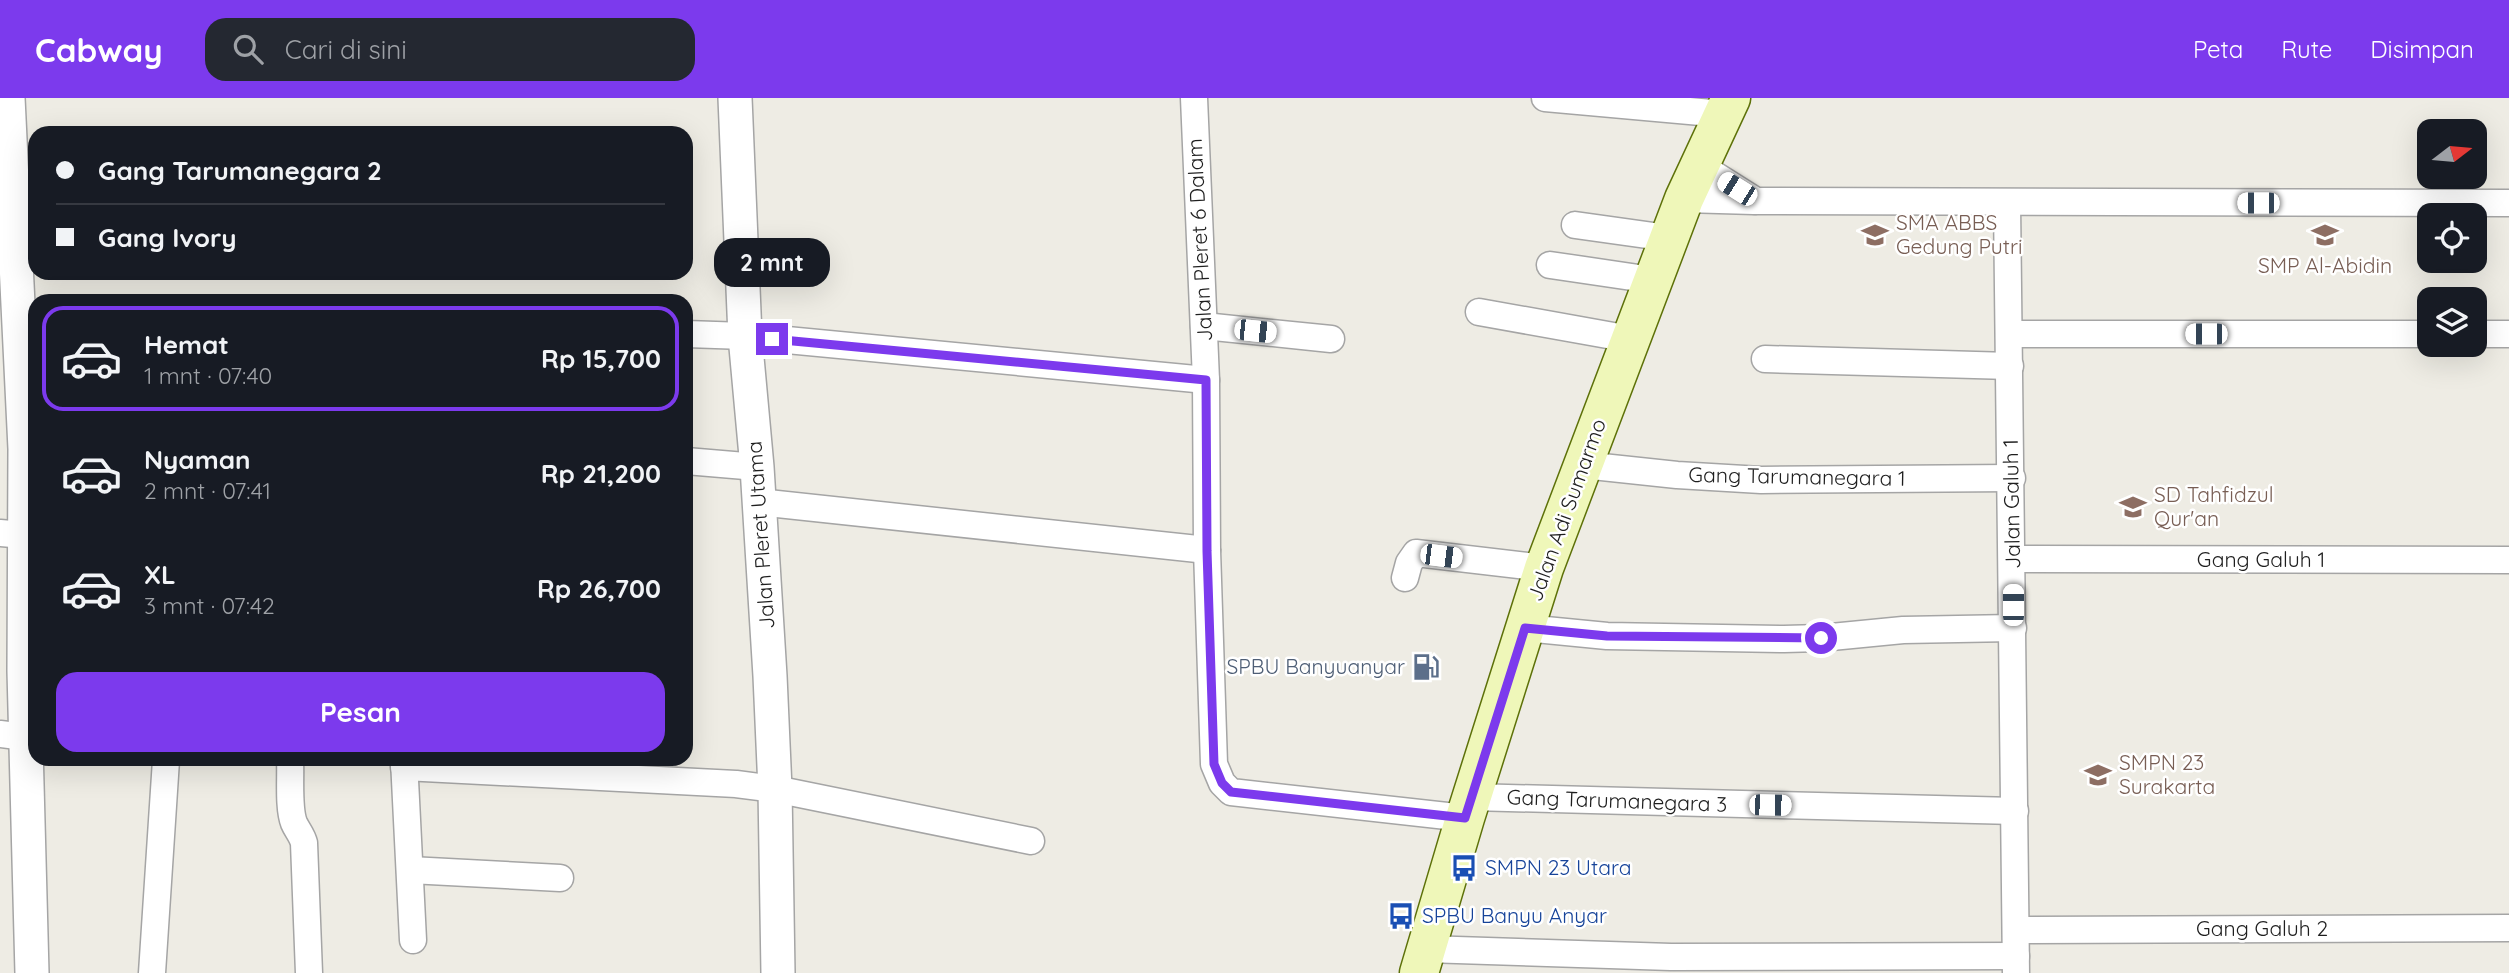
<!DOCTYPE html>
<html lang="id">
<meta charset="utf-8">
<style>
:root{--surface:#171b24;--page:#242831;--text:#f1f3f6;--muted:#9ea1a6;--line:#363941;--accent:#7c3aed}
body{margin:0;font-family:Quicksand,sans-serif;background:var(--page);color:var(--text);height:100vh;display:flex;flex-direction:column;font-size:26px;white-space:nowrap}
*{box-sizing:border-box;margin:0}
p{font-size:23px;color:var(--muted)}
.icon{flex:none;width:38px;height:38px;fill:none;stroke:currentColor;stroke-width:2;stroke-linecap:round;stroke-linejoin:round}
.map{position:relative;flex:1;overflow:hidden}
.drawer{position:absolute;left:28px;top:196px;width:665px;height:472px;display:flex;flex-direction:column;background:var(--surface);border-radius:21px;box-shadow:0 7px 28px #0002}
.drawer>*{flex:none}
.banner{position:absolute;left:28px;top:28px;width:665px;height:154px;border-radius:21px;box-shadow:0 7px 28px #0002;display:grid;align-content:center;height:154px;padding:0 28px;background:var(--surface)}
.needle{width:46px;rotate:74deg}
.tools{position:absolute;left:2417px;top:21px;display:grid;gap:14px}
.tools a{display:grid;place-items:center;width:70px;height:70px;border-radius:14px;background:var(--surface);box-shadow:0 7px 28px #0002;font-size:35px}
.end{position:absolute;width:32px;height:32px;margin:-16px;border:9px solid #7c3aed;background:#fff;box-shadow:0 0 0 4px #fff}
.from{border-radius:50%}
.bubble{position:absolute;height:49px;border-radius:21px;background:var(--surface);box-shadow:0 7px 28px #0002;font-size:23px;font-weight:800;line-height:49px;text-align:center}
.car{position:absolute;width:21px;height:42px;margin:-21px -10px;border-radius:9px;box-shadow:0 0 5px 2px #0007;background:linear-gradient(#fff 24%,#345 0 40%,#fff 0 76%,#345 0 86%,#fff 0)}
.banner b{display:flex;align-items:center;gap:24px;height:66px;font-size:26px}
.banner b+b{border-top:2px solid var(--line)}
.banner i{width:18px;height:18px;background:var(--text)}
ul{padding:12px 0 0;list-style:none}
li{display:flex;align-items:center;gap:21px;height:105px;margin:0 14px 10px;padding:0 14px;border:4px solid transparent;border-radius:21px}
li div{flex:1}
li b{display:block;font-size:26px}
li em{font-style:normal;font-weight:800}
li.on{border-color:var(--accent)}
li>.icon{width:63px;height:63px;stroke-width:1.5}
.button{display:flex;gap:14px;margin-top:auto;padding:14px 28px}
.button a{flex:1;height:80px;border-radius:21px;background:var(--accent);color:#fff;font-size:28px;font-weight:800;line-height:80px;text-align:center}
header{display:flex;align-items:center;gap:42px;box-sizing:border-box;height:98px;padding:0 35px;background:var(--accent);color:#fff}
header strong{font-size:33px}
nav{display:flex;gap:38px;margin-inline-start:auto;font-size:24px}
.search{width:490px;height:63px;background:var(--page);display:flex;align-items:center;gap:18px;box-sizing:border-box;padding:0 24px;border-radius:21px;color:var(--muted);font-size:26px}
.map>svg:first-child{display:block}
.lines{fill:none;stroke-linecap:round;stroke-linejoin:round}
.minor-casing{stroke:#a5a5a5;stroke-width:29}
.tertiary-casing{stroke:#a5a5a5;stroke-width:36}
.secondary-casing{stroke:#5d7109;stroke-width:41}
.minor{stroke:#fff;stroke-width:26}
.tertiary{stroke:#fff;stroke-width:33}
.secondary{stroke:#eff7b9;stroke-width:38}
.route{stroke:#7c3aed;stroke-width:9}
.labels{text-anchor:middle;stroke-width:5;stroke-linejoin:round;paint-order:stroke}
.education-label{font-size:21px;fill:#785e54;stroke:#fff;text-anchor:start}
.street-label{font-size:21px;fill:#1e1e1e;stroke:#fff}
.service-label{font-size:21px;fill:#4e5e75;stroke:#fff;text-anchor:end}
.transit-label{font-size:21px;fill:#164399;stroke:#fff;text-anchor:start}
</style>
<header>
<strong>Cabway</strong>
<div class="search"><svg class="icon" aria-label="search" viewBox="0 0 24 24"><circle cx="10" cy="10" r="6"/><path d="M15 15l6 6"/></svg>Cari di sini</div>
<nav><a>Peta</a><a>Rute</a><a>Disimpan</a></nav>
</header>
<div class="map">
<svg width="2509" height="875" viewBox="0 0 2509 875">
<rect width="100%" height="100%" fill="#eeece4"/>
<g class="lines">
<defs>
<g id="minor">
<path d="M 1194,0 L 1206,282 L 1207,452 L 1214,666 L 1222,685 L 1231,694 L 1465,720"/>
<path d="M 1545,0 L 1723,16"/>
<path d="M 1699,67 L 1756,103 L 2509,105"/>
<path d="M 1684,101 L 1754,103"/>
<path d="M 2007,105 L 2016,875"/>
<path d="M 1575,127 L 1668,140"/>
<path d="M 1550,167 L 1652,182"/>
<path d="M 1479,214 L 1630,241"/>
<path d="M 1204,228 L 1331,241"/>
<path d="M 686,236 L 745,238 L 1206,282"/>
<path d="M 2010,236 L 2429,236"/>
<path d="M 2474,236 L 2509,236"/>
<path d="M 1765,261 L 2010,268"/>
<path d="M 686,363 L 757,369"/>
<path d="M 1583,367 L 1677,377 L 1761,382 L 2012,380"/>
<path d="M 758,404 L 1207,452"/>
<path d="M 0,435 L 35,438"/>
<path d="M 2013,461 L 2509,462"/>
<path d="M 1405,480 L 1409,465 L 1416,455 L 1544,470"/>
<path d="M 1525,530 L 1607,538 L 1784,541 L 1821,540 L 1903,532 L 2013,530"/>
<path d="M 0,636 L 25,639"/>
<path d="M 290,662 C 291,678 288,710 294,725 C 297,732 302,737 304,745 L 309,875"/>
<path d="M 404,662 L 413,842"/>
<path d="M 404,669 L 736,686 L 775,691 L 1031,743"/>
<path d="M 1471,699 L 2015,713"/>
<path d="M 410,772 L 560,780"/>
<path d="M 2016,832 L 2509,830"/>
<path d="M 1426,851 L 1671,859 L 2016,858"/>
<path d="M 152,875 L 166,662"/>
</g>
<g id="tertiary">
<path d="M 8,0 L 25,351 L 24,573 L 32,875"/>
<path d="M 735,0 L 745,238 L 757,369 L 770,578 L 775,691 L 778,875"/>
</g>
<path id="secondary" d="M 1419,875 L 1465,720 L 1544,470 L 1684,101 L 1731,0"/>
</defs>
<!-- minor casing -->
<use href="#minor" class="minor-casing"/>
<!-- tertiary casing -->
<use href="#tertiary" class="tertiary-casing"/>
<!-- secondary casing -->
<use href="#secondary" class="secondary-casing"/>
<!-- minor -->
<use href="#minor" class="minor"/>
<!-- tertiary -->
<use href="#tertiary" class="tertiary"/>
<!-- secondary -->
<use href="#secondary" class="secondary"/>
</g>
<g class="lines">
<!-- route -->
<path class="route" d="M 772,241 L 1206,282 L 1207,453 L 1214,666 L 1222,685 L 1231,694 L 1465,720 L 1525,530 L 1607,538 L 1821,540"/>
</g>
<!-- icons -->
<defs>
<symbol id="school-bare" viewBox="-9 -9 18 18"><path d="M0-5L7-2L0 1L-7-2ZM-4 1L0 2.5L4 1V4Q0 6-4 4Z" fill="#8d6e63" stroke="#fff" stroke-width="2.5" paint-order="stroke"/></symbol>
<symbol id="fuel-bare" viewBox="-9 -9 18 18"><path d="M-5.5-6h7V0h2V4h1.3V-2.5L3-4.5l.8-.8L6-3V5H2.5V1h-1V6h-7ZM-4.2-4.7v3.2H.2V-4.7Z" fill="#5c6f8a" stroke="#fff" stroke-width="2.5" paint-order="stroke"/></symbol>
<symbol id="bus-bare" viewBox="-9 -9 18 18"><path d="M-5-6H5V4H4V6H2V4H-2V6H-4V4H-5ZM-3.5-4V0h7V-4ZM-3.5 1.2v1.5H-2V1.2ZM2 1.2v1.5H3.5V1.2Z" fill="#1a4fb4" stroke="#fff" stroke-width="2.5" paint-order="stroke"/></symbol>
</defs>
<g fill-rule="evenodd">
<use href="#school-bare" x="1856" y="118" width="38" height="38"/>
<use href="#school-bare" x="2306" y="118" width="38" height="38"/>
<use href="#school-bare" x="2114" y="390" width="38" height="38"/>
<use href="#fuel-bare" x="1407" y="550" width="38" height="38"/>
<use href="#school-bare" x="2079" y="658" width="38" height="38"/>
<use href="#bus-bare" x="1445" y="751" width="38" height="38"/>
<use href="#bus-bare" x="1382" y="799" width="38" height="38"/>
</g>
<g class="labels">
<!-- education labels -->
<g class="education-label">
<text x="1896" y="132">SMA ABBS<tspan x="1896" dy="24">Gedung Putri</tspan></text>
<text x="2325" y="175" text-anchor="middle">SMP Al-Abidin</text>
<text x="2154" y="404">SD Tahfidzul<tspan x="2154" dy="24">Qur'an</tspan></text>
<text x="2119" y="672">SMPN 23<tspan x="2119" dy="24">Surakarta</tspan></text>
</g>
<!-- street labels -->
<g class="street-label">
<text transform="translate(1200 142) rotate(-93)" y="7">Jalan Pleret 6 Dalam</text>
<text transform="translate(1797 379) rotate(1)" y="7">Gang Tarumanegara 1</text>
<text transform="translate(2012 406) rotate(-91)" y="7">Jalan Galuh 1</text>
<text transform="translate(1567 412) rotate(-70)" y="7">Jalan Adi Sumarmo</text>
<text transform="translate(761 437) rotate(-94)" y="7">Jalan Pleret Utama</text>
<text x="2261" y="469">Gang Galuh 1</text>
<text transform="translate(1617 703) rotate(2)" y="7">Gang Tarumanegara 3</text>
<text x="2262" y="838">Gang Galuh 2</text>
</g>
<!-- service labels -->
<g class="service-label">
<text x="1405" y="576">SPBU Banyuanyar</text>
</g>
<!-- transit labels -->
<g class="transit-label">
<text x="1485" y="777">SMPN 23 Utara</text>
<text x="1422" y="825">SPBU Banyu Anyar</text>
</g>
</g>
</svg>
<div class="tools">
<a><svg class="needle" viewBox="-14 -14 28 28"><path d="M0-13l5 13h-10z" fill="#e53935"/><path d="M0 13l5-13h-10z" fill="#9ea1a6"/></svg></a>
<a><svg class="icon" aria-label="locate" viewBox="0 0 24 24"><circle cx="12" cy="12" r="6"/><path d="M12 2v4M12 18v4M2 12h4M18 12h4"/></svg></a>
<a><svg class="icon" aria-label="layers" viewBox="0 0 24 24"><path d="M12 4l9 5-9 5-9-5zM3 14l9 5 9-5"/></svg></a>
</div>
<i class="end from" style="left:1821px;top:540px"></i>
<i class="end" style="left:772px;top:241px"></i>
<div class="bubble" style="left:714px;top:140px;width:116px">2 mnt</div>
<i class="car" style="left:1737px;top:91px;rotate:302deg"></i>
<i class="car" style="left:2258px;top:105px;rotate:270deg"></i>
<i class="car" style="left:1255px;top:233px;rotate:96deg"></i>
<i class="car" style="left:2206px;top:236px;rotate:270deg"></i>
<i class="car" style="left:1441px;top:458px;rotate:97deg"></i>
<i class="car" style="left:2013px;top:507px;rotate:0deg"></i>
<i class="car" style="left:1770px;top:707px;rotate:91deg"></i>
<div class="banner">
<b><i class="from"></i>Gang Tarumanegara 2</b>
<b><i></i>Gang Ivory</b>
</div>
<section class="drawer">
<ul>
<li class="on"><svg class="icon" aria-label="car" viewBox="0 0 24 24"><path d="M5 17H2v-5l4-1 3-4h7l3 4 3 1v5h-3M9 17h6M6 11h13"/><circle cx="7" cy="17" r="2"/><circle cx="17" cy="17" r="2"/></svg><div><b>Hemat</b><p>1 mnt · 07:40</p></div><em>Rp 15,700</em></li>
<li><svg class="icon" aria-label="car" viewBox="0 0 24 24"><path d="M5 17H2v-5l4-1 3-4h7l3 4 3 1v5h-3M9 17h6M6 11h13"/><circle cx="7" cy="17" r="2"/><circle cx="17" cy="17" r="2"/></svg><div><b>Nyaman</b><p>2 mnt · 07:41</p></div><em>Rp 21,200</em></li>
<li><svg class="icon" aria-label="car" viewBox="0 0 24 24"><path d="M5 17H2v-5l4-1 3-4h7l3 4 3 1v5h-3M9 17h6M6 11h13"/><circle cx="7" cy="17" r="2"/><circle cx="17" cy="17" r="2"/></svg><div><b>XL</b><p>3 mnt · 07:42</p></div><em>Rp 26,700</em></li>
</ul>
<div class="button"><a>Pesan</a></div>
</section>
</div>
